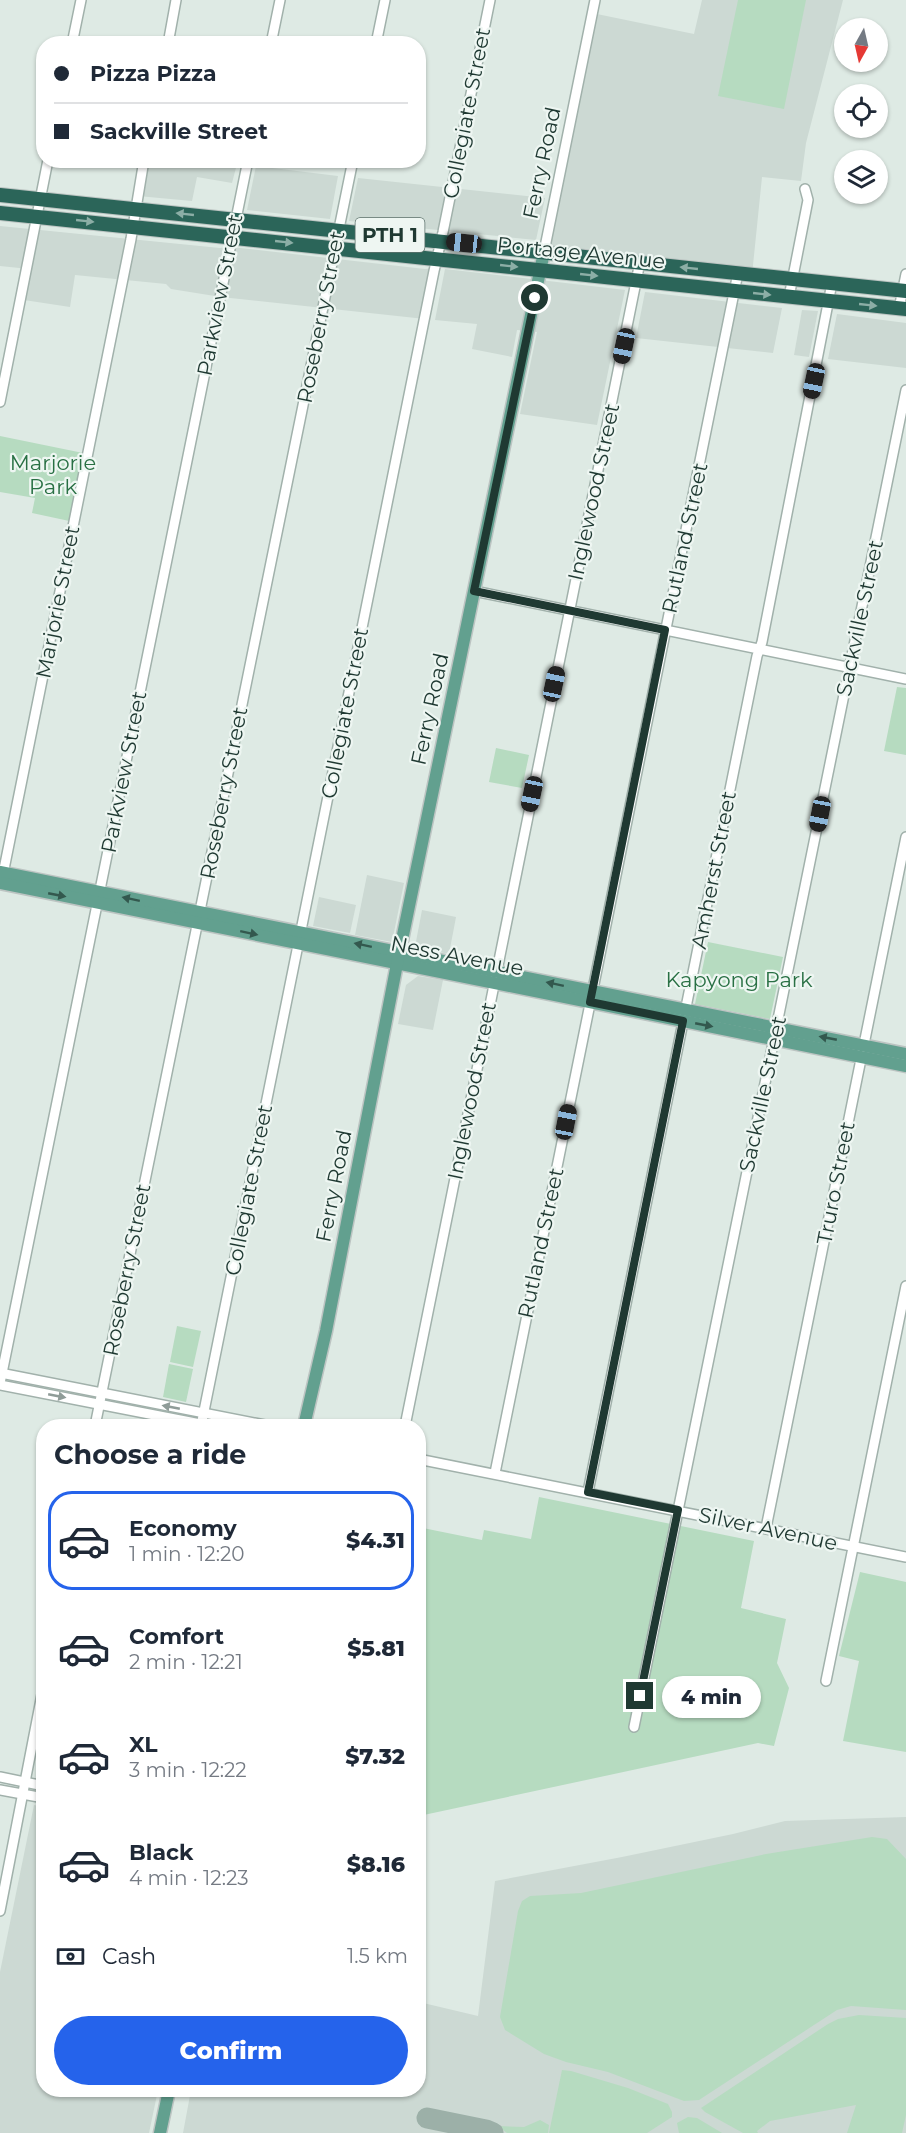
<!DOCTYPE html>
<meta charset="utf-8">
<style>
:root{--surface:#fff;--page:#f6f6f7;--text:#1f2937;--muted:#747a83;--line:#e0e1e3;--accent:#2563eb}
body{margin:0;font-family:Montserrat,sans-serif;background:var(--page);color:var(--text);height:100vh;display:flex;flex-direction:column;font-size:22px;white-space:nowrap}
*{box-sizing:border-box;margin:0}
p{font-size:20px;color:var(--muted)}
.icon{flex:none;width:33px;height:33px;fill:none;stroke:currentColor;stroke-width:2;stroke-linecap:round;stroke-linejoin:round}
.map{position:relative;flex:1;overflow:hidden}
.side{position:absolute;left:36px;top:1419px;width:390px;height:678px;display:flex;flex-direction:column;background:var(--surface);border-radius:24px;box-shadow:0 2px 4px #0004}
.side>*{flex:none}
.guide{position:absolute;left:36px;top:36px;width:390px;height:132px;border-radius:24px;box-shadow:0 2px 4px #0004;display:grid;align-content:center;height:132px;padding:0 18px;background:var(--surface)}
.needle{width:39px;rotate:188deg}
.buttons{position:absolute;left:834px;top:18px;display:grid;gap:12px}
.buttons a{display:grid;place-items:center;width:54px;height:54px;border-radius:50%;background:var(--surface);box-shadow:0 2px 4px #0004;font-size:30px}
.end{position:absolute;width:27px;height:27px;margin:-14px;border:8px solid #1f3932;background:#fff;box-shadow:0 0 0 3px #fff}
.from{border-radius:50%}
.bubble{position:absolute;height:42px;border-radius:21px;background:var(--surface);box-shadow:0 2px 4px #0004;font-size:20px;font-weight:800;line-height:42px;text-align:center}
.car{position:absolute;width:18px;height:36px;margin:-18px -9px;border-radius:8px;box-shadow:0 0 4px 2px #0007;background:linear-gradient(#222 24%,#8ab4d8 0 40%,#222 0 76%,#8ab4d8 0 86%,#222 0)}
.guide b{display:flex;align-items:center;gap:21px;height:57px;font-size:22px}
.guide b+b{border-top:2px solid var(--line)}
.guide i{width:15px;height:15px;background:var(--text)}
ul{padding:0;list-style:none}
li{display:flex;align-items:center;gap:18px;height:99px;margin:0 12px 9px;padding:0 6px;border:3px solid transparent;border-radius:24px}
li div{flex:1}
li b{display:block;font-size:22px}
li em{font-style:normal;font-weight:800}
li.active{border-color:var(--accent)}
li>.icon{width:54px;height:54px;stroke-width:1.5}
h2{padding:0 18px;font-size:27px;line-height:72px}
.pay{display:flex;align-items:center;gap:15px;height:66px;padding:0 18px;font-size:22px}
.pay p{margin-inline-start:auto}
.action{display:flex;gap:12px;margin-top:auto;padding:12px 18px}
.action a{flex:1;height:69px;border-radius:36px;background:var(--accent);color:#fff;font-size:24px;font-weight:800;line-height:69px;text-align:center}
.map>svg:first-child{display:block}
.built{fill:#ccd9d3}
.green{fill:#b6dbc0}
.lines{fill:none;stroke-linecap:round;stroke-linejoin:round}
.taxiway{stroke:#9cb0a8;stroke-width:21}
.minor-casing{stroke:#a1b1ab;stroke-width:12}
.major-casing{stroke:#bcc4c2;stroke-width:15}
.highway-casing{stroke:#bcc4c2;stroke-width:16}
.minor{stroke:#fff;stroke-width:9}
.major{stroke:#62a08f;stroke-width:12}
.highway{stroke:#2b6559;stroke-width:14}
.oneway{fill:#8caea6}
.oneway2{fill:#33584e}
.oneway3{fill:#8f9c98}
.route{stroke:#1f3932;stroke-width:8}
.labels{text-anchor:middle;stroke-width:4.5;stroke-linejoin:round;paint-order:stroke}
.shield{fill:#eef6f2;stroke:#5d726c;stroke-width:1.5}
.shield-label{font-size:20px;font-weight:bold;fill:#1f3932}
.street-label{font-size:21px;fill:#1f3932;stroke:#eef6f2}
.park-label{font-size:21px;fill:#297044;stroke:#eef6f2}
</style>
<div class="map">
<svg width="906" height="2133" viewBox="0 0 906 2133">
<rect width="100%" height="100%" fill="#deeae4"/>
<!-- built -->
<g class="built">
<path d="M 702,0 L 843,0 L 806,143 L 801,181 L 762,177 L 752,275 L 544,252 L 592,13 L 694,34 Z"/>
<path d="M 195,160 L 237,164 L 232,183 L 197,177 L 192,201 L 138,196 L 145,161 Z"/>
<path d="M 256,166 L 338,176 L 330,219 L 247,210 Z"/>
<path d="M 358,178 L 545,198 L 536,240 L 349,221 Z"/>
<path d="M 0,226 L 220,248 L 231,247 L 425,269 L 435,268 L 425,319 L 221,297 L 171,289 L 166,284 L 75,275 L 70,307 L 24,300 L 29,269 L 0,266 Z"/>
<path d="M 445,269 L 625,290 L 597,425 L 520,414 L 537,332 L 517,330 L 512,357 L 472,349 L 477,324 L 435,320 Z"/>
<path d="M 645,292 L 782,308 L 773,353 L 636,338 Z"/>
<path d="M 802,310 L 818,311 L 809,357 L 794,355 Z"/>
<path d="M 837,314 L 906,323 L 906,368 L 828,359 Z"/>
<path d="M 367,875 L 404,883 L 392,942 L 355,935 Z"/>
<path d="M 319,897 L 356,905 L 350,933 L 313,926 Z"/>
<path d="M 422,910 L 456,917 L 449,954 L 415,947 Z"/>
<path d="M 418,976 L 443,980 L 433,1030 L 398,1024 L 406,985 Z"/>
<path d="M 34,1805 L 44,1807 L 44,2090 L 158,2090 L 149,2133 L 0,2133 L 0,1972 Z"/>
<path d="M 906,1817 L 906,2133 L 183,2133 L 191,2090 L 418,2090 L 419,2002 L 478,2016 L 495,1881 L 622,1857 L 733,1834 L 785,1821 Z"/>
</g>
<!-- green -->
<g class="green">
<path d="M 738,0 L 806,0 L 784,109 L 718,96 Z"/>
<path d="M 0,436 L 88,454 L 74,522 L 32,513 L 35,498 L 0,492 Z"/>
<path d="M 897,687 L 906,688 L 906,755 L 884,751 Z"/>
<path d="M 496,748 L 529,755 L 522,788 L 489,782 Z"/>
<path d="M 708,942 L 783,957 L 770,1019 L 695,1004 Z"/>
<path d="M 177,1326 L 201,1331 L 193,1367 L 170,1362 Z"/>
<path d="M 169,1364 L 193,1369 L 186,1402 L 163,1397 Z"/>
<path d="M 539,1497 L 754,1541 L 741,1608 L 786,1619 L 777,1663 L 789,1688 L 774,1746 L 758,1743 L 419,1816 L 418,1527 L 482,1540 L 484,1530 L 531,1539 Z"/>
<path d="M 860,1572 L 906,1582 L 906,1752 L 843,1741 L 859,1661 L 839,1656 Z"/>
<path d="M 872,1837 L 887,1839 L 906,1859 L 906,2010 L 851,2006 L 837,2010 L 699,2100 L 684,2101 L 608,2072 L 566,2062 L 544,2054 L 505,2030 L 500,2017 L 518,1911 L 522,1901 L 530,1896 L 581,1893 L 766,1854 Z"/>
<path d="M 859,2015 L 906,2018 L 906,2115 L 902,2133 L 847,2133 L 856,2105 L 770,2121 L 757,2131 L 758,2133 L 743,2133 L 705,2112 L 701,2108 L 828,2024 L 838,2019 Z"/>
<path d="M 562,2070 L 571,2071 L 628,2088 L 668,2104 L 672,2112 L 672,2117 L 647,2133 L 549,2133 Z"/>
<path d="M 688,2117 L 697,2118 L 722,2133 L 679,2133 L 677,2123 Z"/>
<path d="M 540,2120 L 549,2125 L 548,2133 L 507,2133 L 498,2126 L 524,2127 Z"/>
</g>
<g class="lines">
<!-- taxiway -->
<path class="taxiway" d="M 427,2118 L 486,2130 L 493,2133"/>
<defs>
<g id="minor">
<path d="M 72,44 L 81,0"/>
<path d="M 168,44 L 176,0"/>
<path d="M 271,44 L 280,0"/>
<path d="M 376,44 L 385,0"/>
<path d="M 544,252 L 595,0"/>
<path d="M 789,297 L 808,200 L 805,189"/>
<path d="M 899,309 L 906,274"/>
<path d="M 0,402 L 48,160"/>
<path d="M 474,591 L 906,679"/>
<path d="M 2,879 L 131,239 L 144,160"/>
<path d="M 0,1373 L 270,1426"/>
<path d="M 0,1383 L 248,160"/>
<path d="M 0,1385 L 211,1426"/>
<path d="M 95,1426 L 353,160"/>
<path d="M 201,1426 L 434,271 L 443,232 L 490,0"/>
<path d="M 405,1426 L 640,262"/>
<path d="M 418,1459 L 906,1557"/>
<path d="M 495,1473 L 738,273"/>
<path d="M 588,1492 L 757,656 L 762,642 L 832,283"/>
<path d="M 766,1528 L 906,837"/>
<path d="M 826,1681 L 906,1286"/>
<path d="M 634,1727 L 906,390"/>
<path d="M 0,1777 L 44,1786"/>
<path d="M 0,1790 L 44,1798"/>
<path d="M 0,1911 L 44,1684"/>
</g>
<g id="major">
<path d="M 0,872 L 906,1054"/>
<path d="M 0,883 L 906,1066"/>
<path d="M 304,1426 L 326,1331 L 396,969 L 544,252"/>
<path d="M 160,2133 L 169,2090"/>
</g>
<g id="highway">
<path d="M 0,195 L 906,291"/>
<path d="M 0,213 L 906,309"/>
</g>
</defs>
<!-- minor casing -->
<use href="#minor" class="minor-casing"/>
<!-- major casing -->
<use href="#major" class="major-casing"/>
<!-- highway casing -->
<use href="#highway" class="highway-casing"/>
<!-- minor -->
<use href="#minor" class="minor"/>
<!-- major -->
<use href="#major" class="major"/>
<!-- highway -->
<use href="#highway" class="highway"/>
</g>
<!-- one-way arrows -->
<defs><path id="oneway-solid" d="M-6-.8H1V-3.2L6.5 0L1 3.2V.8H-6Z" transform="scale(1.5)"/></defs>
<g class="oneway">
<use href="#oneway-solid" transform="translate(185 214) rotate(-174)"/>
<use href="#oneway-solid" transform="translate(85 221) rotate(6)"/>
<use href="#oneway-solid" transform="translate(284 242) rotate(6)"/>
<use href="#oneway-solid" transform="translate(509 266) rotate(6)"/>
<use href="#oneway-solid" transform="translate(689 268) rotate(-174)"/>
<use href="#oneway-solid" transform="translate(589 275) rotate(6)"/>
<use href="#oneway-solid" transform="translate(762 294) rotate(6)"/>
<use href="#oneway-solid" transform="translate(868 305) rotate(6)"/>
</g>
<g class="oneway2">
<use href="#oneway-solid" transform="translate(57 895) rotate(11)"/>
<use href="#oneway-solid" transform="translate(131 899) rotate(-168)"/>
<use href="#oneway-solid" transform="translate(249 933) rotate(12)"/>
<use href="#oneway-solid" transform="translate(363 945) rotate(-168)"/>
<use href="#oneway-solid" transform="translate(555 984) rotate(-168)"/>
<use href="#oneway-solid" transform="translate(704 1025) rotate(11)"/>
<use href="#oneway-solid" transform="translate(828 1038) rotate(-169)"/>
</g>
<g class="oneway3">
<use href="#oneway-solid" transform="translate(57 1396) rotate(11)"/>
<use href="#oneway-solid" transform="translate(171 1407) rotate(-169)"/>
</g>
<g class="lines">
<!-- route -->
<path class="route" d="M 535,298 L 474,591 L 665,630 L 590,1002 L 683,1021 L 588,1492 L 678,1510 L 640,1696"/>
</g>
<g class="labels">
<!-- shield labels -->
<rect class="shield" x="355.5" y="218" width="69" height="34" rx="4.5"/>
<g class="shield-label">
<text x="390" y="242">PTH 1</text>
</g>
<!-- street labels -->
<g class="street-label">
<text transform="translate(467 113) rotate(-79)" y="7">Collegiate Street</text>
<text transform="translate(542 163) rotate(-78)" y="7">Ferry Road</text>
<text transform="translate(581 253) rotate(6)" y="7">Portage Avenue</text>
<text transform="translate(220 295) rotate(-79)" y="7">Parkview Street</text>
<text transform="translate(321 317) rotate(-79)" y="7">Roseberry Street</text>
<text transform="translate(594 492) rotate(-78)" y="7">Inglewood Street</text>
<text transform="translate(685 538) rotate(-78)" y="7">Rutland Street</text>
<text transform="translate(58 602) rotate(-79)" y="7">Marjorie Street</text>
<text transform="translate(860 618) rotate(-78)" y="7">Sackville Street</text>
<text transform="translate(430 709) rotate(-78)" y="7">Ferry Road</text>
<text transform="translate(345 713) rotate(-79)" y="7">Collegiate Street</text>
<text transform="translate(124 772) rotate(-79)" y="7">Parkview Street</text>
<text transform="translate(224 793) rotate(-79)" y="7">Roseberry Street</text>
<text transform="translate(714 870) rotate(-79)" y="7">Amherst Street</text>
<text transform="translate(457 956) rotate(11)" y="7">Ness Avenue</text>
<text transform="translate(472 1091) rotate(-79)" y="7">Inglewood Street</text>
<text transform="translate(763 1094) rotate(-78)" y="7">Sackville Street</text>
<text transform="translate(836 1183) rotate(-79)" y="7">Truro Street</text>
<text transform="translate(334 1186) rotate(-79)" y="7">Ferry Road</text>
<text transform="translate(249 1190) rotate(-79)" y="7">Collegiate Street</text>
<text transform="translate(541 1243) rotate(-78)" y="7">Rutland Street</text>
<text transform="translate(127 1270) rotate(-79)" y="7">Roseberry Street</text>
<text transform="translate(768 1529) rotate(12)" y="7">Silver Avenue</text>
</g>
<!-- park labels -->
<g class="park-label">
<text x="53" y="470">Marjorie<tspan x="53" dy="24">Park</tspan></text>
<text x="739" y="987">Kapyong Park</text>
</g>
</g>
</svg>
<div class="buttons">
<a><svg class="needle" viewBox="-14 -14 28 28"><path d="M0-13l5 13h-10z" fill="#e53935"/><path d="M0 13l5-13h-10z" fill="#747a83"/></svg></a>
<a><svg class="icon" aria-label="locate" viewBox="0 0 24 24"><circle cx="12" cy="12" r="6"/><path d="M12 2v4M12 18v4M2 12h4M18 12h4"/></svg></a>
<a><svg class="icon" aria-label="layers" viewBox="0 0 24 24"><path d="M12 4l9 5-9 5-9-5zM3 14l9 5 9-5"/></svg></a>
</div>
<i class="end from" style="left:535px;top:298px"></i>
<i class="end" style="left:640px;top:1696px"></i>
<div class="bubble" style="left:662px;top:1676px;width:99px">4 min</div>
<i class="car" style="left:464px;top:243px;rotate:276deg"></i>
<i class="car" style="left:624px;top:346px;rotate:192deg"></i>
<i class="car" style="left:814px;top:381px;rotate:192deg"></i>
<i class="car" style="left:554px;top:684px;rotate:12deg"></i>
<i class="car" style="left:532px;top:794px;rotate:192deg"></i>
<i class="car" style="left:820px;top:814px;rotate:191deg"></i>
<i class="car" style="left:566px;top:1122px;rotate:11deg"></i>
<div class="guide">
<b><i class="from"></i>Pizza Pizza</b>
<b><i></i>Sackville Street</b>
</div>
<section class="side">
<h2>Choose a ride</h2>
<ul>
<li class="active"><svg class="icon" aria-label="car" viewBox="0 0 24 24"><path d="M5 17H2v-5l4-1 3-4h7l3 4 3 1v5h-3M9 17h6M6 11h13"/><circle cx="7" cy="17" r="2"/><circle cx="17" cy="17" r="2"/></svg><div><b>Economy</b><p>1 min · 12:20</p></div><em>$4.31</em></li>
<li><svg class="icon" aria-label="car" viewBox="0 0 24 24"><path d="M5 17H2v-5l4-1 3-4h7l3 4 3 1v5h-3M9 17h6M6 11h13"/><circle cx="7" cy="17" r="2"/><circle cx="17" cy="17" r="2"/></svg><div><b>Comfort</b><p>2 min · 12:21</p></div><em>$5.81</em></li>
<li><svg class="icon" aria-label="car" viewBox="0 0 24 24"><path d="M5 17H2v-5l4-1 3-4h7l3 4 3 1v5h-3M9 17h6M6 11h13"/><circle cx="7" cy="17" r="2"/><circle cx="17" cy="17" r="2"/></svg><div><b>XL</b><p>3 min · 12:22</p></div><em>$7.32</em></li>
<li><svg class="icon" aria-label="car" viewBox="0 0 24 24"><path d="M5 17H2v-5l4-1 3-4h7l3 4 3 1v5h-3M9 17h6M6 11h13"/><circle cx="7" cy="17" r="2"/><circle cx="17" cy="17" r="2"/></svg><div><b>Black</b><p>4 min · 12:23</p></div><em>$8.16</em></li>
</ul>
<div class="pay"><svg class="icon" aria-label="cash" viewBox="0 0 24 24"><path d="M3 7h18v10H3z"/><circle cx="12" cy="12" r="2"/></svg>Cash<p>1.5 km</p></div>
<div class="action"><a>Confirm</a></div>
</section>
</div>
